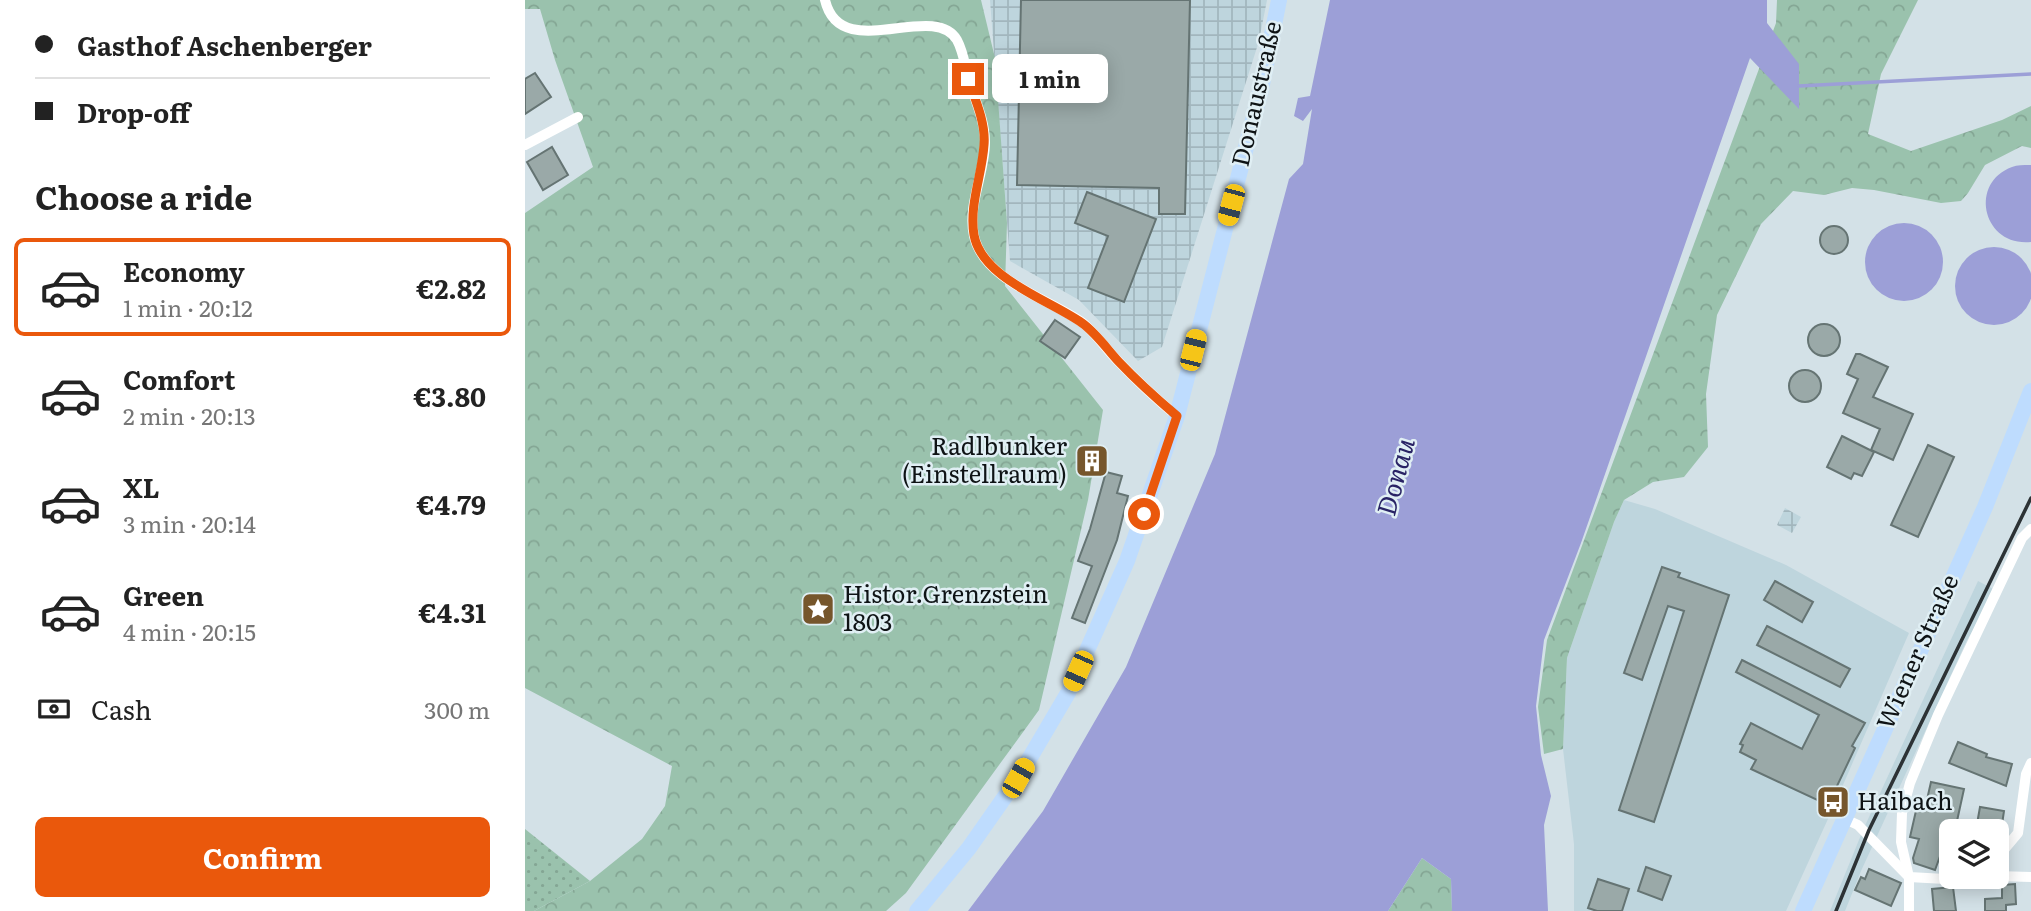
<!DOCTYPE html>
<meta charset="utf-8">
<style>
:root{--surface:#fff;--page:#f2f2f2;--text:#222;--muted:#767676;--line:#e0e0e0;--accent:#ea580c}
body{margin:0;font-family:Literata,serif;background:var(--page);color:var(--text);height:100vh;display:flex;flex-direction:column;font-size:26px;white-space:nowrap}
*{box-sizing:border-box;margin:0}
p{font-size:23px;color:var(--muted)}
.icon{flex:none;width:38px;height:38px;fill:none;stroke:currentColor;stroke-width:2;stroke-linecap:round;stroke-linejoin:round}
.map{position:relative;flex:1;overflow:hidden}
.details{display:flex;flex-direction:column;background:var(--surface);width:525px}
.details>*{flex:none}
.top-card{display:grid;align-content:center;height:154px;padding:0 35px;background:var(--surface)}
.fabs{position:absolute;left:1414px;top:819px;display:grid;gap:14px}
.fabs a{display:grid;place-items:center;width:70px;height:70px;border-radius:10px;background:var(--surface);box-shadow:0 4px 18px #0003;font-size:35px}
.end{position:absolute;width:32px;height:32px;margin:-16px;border:9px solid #ea580c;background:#fff;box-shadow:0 0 0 4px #fff}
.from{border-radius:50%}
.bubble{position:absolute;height:49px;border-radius:10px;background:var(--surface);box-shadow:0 4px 18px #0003;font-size:23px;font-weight:700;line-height:49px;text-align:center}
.car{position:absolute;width:21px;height:42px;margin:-21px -10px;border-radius:9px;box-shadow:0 0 5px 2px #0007;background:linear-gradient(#f5c518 24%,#345 0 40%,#f5c518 0 76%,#345 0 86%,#f5c518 0)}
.top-card b{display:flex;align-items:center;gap:24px;height:66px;font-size:26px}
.top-card b+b{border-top:2px solid var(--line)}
.top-card i{width:18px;height:18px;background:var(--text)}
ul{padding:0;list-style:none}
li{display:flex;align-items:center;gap:21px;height:98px;margin:0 14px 10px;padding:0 21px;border:4px solid transparent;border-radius:10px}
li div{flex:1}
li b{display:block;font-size:26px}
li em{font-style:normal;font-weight:700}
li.selected{border-color:var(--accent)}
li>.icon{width:63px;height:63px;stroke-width:1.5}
h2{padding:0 35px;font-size:32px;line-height:84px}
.pay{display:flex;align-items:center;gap:18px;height:77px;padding:0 35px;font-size:26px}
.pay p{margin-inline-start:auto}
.cta{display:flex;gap:14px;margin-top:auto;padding:14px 35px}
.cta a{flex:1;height:80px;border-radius:10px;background:var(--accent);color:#fff;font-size:28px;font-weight:700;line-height:80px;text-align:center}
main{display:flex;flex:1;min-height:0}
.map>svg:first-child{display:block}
.built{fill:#bed5dd}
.industrial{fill:url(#industrial-grid)}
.grass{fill:url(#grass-dots)}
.forest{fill:url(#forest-crowns)}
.water{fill:#9c9fd7}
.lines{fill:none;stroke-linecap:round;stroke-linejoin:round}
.stream{stroke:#9c9fd7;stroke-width:3.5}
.building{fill:#9aa9a8;stroke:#657473;stroke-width:2}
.street{stroke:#fff;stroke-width:10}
.primary{stroke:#bedcfe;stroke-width:16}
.rail{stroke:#2c3235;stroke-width:3.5}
.route{stroke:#ea580c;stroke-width:9}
.labels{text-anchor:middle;stroke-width:5;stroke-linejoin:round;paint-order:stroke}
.street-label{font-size:24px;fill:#0e1315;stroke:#e0eff4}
.poi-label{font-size:24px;fill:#0e1315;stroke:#e0eff4;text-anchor:start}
.water-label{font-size:26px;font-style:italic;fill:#292365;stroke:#e0eff4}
</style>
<main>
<section class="details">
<div class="top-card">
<b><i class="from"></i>Gasthof Aschenberger</b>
<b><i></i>Drop-off</b>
</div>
<h2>Choose a ride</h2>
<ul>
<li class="selected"><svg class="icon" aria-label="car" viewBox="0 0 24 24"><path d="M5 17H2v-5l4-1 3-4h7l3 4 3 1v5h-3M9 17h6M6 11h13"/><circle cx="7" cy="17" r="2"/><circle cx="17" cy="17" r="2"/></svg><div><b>Economy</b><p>1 min · 20:12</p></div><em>€2.82</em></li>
<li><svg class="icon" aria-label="car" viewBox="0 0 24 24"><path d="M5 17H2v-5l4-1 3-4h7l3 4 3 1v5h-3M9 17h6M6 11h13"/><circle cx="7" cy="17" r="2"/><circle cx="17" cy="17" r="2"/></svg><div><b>Comfort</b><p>2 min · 20:13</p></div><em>€3.80</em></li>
<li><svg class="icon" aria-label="car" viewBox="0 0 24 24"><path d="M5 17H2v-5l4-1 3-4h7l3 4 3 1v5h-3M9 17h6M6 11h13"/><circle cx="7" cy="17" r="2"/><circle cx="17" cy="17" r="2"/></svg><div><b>XL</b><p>3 min · 20:14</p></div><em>€4.79</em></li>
<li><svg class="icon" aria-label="car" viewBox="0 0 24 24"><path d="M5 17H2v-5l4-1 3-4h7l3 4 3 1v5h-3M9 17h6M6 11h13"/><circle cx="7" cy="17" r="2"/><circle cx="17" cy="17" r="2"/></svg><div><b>Green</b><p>4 min · 20:15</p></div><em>€4.31</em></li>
</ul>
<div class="pay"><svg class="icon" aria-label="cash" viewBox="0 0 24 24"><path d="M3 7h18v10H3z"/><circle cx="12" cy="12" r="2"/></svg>Cash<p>300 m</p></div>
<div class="cta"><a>Confirm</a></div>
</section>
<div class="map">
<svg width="1506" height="911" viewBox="0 0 1506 911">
<defs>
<pattern id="industrial-grid" width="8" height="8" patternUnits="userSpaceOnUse" patternTransform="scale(1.75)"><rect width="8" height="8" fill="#bed5dd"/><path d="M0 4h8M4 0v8" fill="none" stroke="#a2b6bd"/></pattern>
<pattern id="grass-dots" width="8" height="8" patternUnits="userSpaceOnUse" patternTransform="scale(1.75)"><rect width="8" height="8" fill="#9ac2ad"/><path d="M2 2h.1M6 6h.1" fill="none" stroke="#84a694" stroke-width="1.8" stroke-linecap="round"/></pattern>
<pattern id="forest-crowns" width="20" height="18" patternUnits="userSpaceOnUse" patternTransform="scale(1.75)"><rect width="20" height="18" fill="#9ac2ad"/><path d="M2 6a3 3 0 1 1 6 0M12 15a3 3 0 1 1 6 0" fill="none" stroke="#84a694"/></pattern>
</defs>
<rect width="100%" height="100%" fill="#d3e1e7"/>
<!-- built -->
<g class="built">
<path d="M 1099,500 L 1130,509 L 1261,565 L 1384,633 L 1308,808 L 1261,911 L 1049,911 L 1049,844 L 1038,749 L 1042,658 L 1089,522 Z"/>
<path d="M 1453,581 L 1472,591 L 1442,640 L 1336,871 L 1320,911 L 1305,911 L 1338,830 Z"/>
</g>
<!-- industrial -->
<g class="industrial">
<path d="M 465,0 L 742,0 L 734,41 L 637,347 L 613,361 L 554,300 L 485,261 Z"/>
<path d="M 1260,508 L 1276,517 L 1267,533 L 1252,525 Z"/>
</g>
<!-- grass -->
<path class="grass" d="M 0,829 L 65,881 L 9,911 L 0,911 Z"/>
<!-- forest -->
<g class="forest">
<path d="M 0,0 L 456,0 L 470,58 L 482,223 L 480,286 L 578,410 L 563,500 L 514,710 L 381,893 L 361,911 L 9,911 L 65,881 L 117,839 L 140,806 L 147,766 L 0,688 L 0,213 L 68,167 L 30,60 L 15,9 L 0,9 Z"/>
<path d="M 1252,0 L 1393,0 L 1356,74 L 1343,134 L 1386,151 L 1477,120 L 1506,106 L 1506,148 L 1497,146 L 1460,165 L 1443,193 L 1436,201 L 1416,203 L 1349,190 L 1327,188 L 1299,195 L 1268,191 L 1236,224 L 1192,315 L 1181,394 L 1183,447 L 1159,477 L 1128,482 L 1099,500 L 1089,522 L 1042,658 L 1038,749 L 1019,754 L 1013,707 L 1022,640 L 1251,23 Z"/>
<path d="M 897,858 L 926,879 L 927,911 L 863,911 Z"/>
</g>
<!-- water -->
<g class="water">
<path d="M 805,0 L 1242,0 L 1242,23 L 1274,64 L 1274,109 L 1225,58 L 1056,543 L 1019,640 L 1011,706 L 1016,755 L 1026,796 L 1019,825 L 1023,911 L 927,911 L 926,879 L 897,858 L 863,911 L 443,911 L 518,811 L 601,667 L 690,454 L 764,179 L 778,164 L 787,109 L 778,121 L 769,116 L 773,98 L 785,96 Z"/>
<path d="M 1504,165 L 1506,165 L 1506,242 C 1458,247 1443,183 1487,167 C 1492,165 1499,165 1504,165 Z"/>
<circle cx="1379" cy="262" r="39"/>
<circle cx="1469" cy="286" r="39"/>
</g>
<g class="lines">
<!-- stream -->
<path class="stream" d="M 1274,86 L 1506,74"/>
</g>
<!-- building -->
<g class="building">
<path d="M 496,0 L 665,0 L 660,214 L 634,214 L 634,188 L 492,185 Z"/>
<path d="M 10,73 L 26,97 L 0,114 L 0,79 Z"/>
<path d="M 27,147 L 43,175 L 18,190 L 2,162 Z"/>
<path d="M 562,192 L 631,219 L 599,302 L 563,288 L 583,236 L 550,223 Z"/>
<circle cx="1309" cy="240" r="14"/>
<path d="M 530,320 L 555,337 L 540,358 L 515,341 Z"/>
<circle cx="1299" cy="340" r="16"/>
<path d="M 1331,354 L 1335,354 L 1363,367 L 1348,397 L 1388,414 L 1368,460 L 1346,450 L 1355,429 L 1318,413 L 1333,379 L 1322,374 Z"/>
<circle cx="1280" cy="386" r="16"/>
<path d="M 1317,436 L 1349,452 L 1337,476 L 1329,473 L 1326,479 L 1302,467 Z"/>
<path d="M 1403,445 L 1429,457 L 1393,537 L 1366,525 Z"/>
<path d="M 581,472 L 597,476 L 592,493 L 603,496 L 592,540 L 560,623 L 547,618 L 567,566 L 553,561 L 565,529 Z"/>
<path d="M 1137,567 L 1155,573 L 1153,577 L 1204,595 L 1129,822 L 1094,810 L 1159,611 L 1143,606 L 1117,680 L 1099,673 Z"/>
<path d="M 1250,581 L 1288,602 L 1277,622 L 1239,600 Z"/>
<path d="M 1242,626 L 1325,669 L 1315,687 L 1232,645 Z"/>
<path d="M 1217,660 L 1340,723 L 1327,746 L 1330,748 L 1303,805 L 1226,769 L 1231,760 L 1215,752 L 1218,745 L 1215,744 L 1226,723 L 1277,749 L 1294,715 L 1211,672 Z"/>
<path d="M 1433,742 L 1462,754 L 1461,757 L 1487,764 L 1481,786 L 1424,763 Z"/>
<path d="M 1406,782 L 1439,789 L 1432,821 L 1452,824 L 1455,807 L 1479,811 L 1476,831 L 1426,831 L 1426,841 L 1421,840 L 1410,870 L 1389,863 L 1388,858 L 1394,839 L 1385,837 L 1393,802 L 1401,804 Z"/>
<path d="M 1121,867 L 1146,876 L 1137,900 L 1113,891 Z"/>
<path d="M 1344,869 L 1376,883 L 1366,906 L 1330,890 L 1336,877 L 1340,879 Z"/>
<path d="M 1073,879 L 1104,889 L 1097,911 L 1072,911 L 1063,908 Z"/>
<path d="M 1490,884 L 1491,904 L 1481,905 L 1481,911 L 1460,911 L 1460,899 L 1477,898 L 1477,885 Z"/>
<path d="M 1428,887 L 1431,911 L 1409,911 L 1407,889 Z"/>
</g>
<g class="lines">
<!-- street -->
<g class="street">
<path d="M 300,0 C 315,65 408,0 432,40 C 439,53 440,67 444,81 C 450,100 460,121 460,142 C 460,173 442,205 449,236 C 459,281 525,299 558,323 C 570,333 580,347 590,358 C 610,379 630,398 652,416"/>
<path d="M 0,145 L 53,117"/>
<path d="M 1318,818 L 1333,825 L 1384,877 L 1420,879 L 1438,877"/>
<path d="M 1472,858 L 1493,833 L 1501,774 L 1506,763"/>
<path d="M 1472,876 L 1506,877"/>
<path d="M 1384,911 L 1384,877 L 1376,842 L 1377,813 L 1385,783 L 1413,715 L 1497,538 L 1506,529"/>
</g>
<!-- primary -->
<g class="primary">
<path d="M 392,911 L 444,848 L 493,778 L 543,693 L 602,561 L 652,416 L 736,89 L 754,0"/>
<path d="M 1278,911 L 1460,507 L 1506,391"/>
</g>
<!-- rail -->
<path class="rail" d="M 1311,911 L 1344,830 L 1506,498"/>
</g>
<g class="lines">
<!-- route -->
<path class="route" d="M 443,79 C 450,99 461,123 459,145 C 457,175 444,205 449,235 C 457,279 525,300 557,323 C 571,333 582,349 594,362 C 612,381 632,399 652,416 L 619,514"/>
</g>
<!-- icons -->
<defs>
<symbol id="building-square" viewBox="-11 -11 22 22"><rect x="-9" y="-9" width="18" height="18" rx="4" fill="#76562c" stroke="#e0eff4"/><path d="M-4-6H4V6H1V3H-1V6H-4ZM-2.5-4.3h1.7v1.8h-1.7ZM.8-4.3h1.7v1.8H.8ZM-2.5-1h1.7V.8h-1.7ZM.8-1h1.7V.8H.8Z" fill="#fff"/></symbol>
<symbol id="sight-square" viewBox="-11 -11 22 22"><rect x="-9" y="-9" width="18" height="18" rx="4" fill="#76562c" stroke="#e0eff4"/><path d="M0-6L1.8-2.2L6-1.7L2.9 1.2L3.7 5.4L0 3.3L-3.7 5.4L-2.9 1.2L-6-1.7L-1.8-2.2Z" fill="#fff"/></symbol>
<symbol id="bus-square" viewBox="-11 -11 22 22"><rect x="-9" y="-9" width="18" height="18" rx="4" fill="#76562c" stroke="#e0eff4"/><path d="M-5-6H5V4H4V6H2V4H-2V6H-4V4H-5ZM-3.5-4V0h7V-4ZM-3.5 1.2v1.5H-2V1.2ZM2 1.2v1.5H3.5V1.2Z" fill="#fff"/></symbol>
</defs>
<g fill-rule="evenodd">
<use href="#building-square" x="548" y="442" width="38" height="38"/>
<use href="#sight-square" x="274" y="590" width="38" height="38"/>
<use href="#bus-square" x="1289" y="783" width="38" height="38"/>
</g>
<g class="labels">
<!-- street labels -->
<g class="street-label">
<text transform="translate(732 94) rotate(-77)" y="8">Donaustraße</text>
<text transform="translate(1393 652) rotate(-66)" y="8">Wiener Straße</text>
</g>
<!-- poi labels -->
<g class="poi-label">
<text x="542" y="455" text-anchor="end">Radlbunker<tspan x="542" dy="28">(Einstellraum)</tspan></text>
<text x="318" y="603">Histor.Grenzstein<tspan x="318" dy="28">1803</tspan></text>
<text x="1332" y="810">Haibach</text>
</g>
<!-- water labels -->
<g class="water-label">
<text transform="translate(871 477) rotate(-75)" y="9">Donau</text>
</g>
</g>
</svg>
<div class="fabs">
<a><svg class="icon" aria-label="layers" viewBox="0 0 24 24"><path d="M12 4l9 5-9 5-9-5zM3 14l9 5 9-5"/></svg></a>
</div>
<i class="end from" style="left:619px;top:514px"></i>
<i class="end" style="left:443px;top:79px"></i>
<div class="bubble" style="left:467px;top:54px;width:116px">1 min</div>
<i class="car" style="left:706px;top:205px;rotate:195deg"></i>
<i class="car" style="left:668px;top:350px;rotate:14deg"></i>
<i class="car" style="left:553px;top:671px;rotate:204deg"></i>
<i class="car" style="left:493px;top:778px;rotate:30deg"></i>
</div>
</main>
